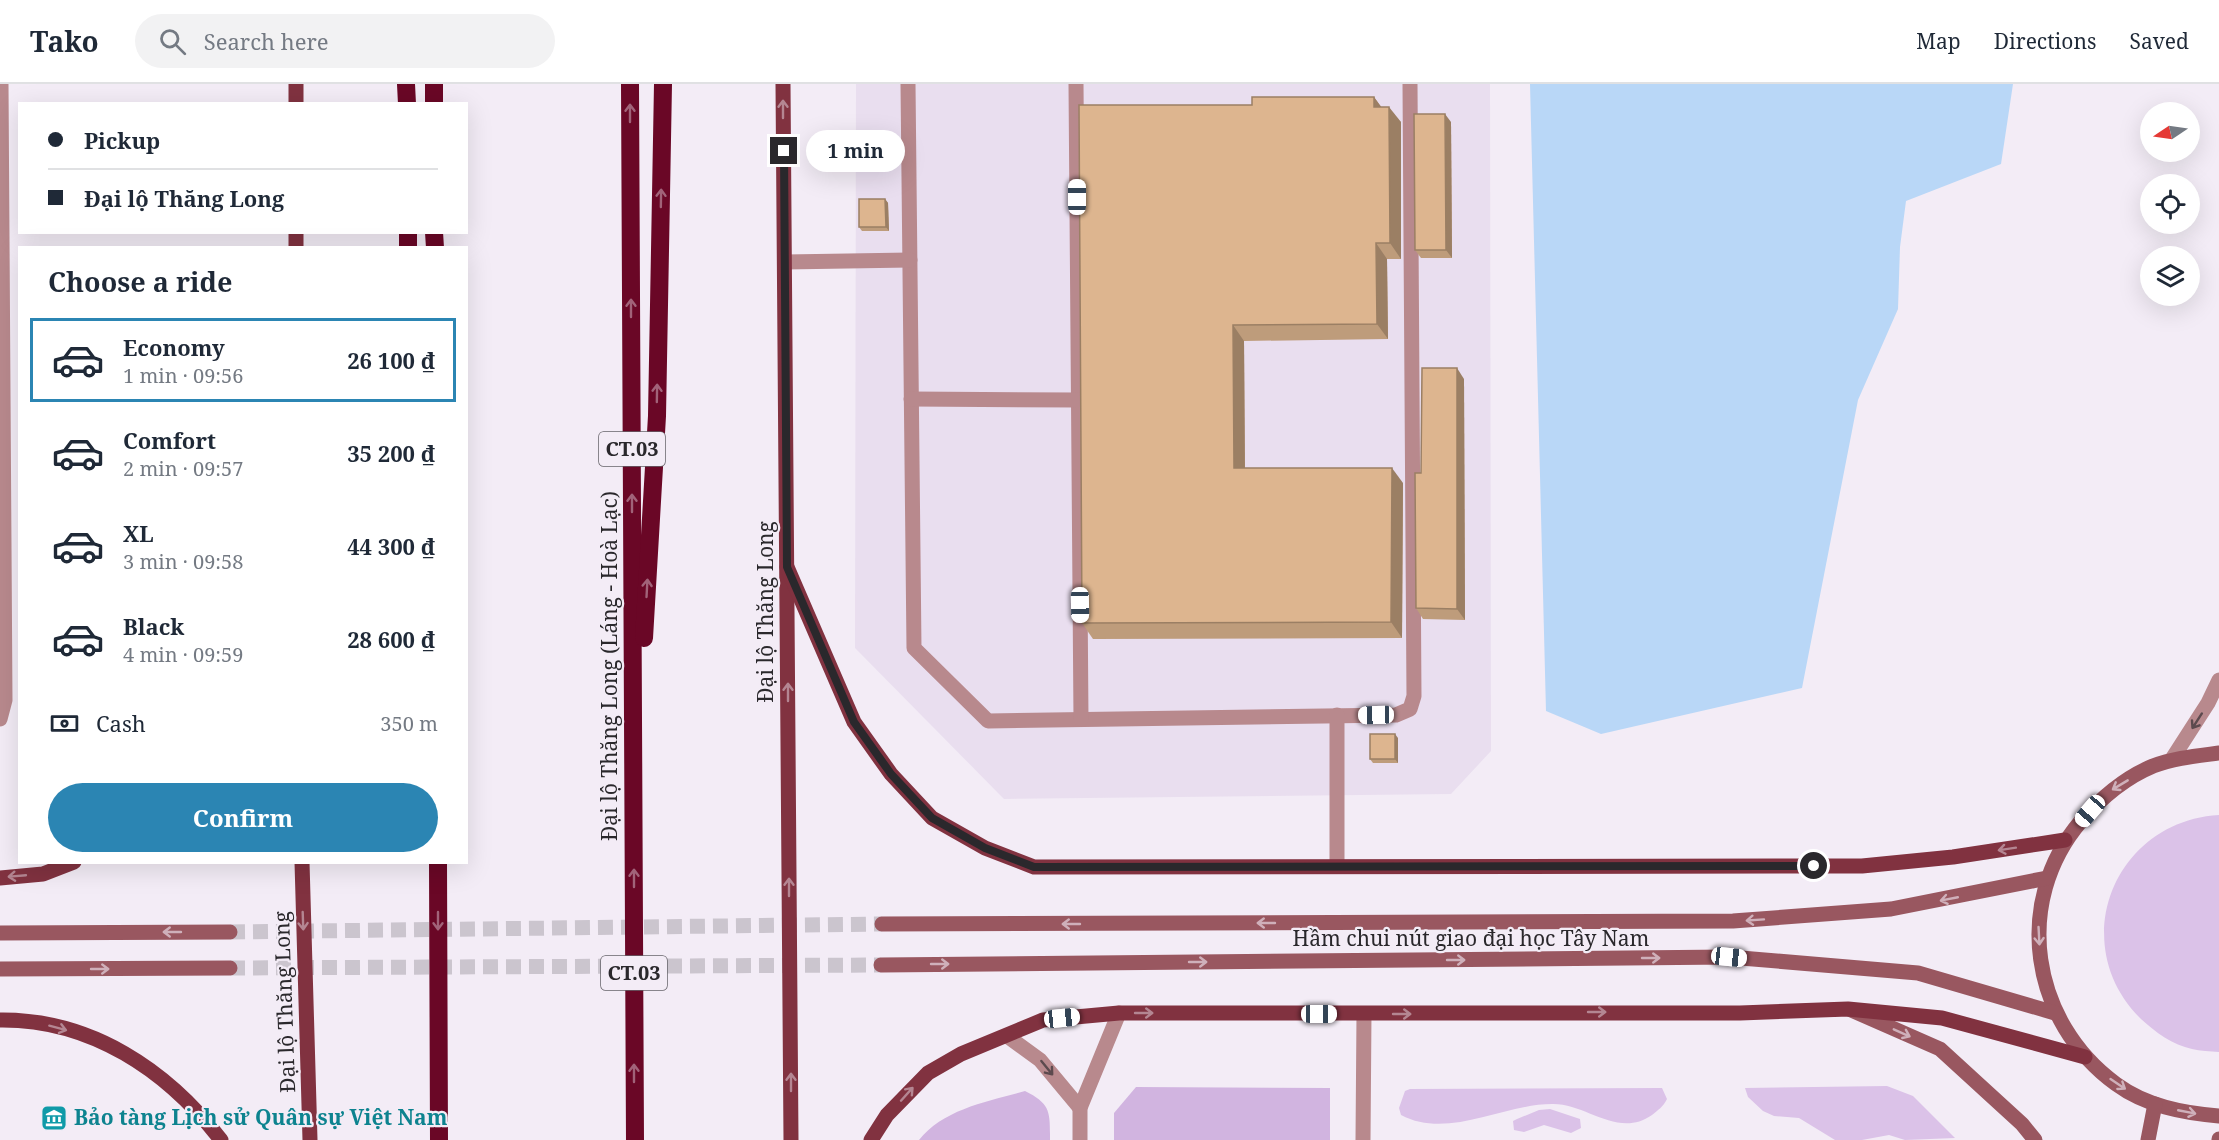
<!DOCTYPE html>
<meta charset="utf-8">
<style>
:root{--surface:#fff;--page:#f2f2f3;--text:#1f2937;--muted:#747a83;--line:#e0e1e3;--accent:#2b85b3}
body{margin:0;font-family:"Noto Serif",serif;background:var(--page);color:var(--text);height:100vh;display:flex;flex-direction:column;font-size:22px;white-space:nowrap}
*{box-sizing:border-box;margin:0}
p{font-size:20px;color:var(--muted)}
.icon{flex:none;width:33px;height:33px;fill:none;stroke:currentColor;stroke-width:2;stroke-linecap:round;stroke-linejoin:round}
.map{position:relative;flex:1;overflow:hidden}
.side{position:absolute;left:18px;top:162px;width:450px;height:618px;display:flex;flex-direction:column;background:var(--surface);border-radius:0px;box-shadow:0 6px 24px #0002}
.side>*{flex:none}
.top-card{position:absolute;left:18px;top:18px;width:450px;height:132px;border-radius:0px;box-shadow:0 6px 24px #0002;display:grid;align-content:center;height:132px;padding:0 30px;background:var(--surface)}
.needle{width:39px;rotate:257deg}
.controls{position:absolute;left:2140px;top:18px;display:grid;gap:12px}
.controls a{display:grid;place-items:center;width:60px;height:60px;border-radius:50%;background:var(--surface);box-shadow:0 6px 24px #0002;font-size:30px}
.end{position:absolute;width:27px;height:27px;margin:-14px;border:8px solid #2a282c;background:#fff;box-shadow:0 0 0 3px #fff}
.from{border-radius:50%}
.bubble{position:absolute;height:42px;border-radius:21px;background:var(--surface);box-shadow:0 6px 24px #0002;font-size:20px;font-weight:700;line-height:42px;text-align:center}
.car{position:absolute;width:18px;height:36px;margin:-18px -9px;border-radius:8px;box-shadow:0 0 4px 2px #0007;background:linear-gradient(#fff 24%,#345 0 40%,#fff 0 76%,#345 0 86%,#fff 0)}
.top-card b{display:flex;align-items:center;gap:21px;height:57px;font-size:22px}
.top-card b+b{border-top:2px solid var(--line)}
.top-card i{width:15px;height:15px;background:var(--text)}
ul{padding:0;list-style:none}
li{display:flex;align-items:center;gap:18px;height:84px;margin:0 12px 9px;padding:0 18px;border:3px solid transparent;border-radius:0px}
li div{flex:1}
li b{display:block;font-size:22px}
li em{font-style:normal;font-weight:700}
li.active{border-color:var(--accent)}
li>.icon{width:54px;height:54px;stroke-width:1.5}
h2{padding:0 30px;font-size:27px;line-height:72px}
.pay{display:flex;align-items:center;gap:15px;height:66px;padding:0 30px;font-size:22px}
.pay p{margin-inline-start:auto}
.button{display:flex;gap:12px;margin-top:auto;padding:12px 30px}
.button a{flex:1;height:69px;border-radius:36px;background:var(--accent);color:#fff;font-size:24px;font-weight:700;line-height:69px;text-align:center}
header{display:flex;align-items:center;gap:36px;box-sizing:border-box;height:84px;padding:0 30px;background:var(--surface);border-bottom:2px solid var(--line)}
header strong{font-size:28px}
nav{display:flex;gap:33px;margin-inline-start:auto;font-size:21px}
.search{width:420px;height:54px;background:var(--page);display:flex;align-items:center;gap:15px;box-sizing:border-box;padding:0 21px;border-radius:33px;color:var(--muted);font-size:22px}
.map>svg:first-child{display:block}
.built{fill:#e9deef}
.green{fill:#dbc2e8}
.forest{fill:#d1b4e0}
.water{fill:#b9d7f7}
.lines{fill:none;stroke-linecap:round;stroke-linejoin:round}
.secondary-tunnel{stroke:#cbc5ce;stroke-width:15;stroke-dasharray:15 8;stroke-linecap:butt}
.lane{stroke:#b8898d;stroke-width:15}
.street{stroke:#b8898d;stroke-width:15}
.secondary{stroke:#995760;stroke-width:15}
.primary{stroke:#813240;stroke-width:15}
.highway{stroke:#6a0726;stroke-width:18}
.wall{fill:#be9c7b}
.shaded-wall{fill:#9b7f64}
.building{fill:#ddb58f;stroke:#9b7f64;stroke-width:1.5}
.oneway{stroke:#b48692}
.oneway2{stroke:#a16379}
.oneway3{stroke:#5c4a4e}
.oneway4{stroke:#cfb0ba}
.route{stroke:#2a282c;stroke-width:8}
.labels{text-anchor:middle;stroke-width:4.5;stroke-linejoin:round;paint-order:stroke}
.shield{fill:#f3ecf6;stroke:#666369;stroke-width:1.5}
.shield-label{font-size:20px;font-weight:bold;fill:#2a282c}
.street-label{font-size:21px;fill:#2a282c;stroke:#f3ecf6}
.culture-label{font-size:21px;font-weight:bold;fill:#0d838f;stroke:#f3ecf6;text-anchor:start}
</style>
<header>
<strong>Tako</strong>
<div class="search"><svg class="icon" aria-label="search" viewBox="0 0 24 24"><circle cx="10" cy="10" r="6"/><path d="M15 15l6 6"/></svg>Search here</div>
<nav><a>Map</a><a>Directions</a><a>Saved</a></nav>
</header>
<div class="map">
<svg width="2219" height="1056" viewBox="0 0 2219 1056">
<rect width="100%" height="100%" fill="#f3ecf6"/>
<!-- built -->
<path class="built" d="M 856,0 L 1490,0 L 1491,667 L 1451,710 L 1004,715 L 855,564 Z"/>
<!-- green -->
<g class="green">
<path d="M 2219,731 L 2219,968 C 2210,967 2200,967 2192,965 C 2173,961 2155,948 2141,935 C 2065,860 2114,737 2219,731 Z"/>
<path d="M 1887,1002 L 1913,1012 L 1955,1054 L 1905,1056 L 1889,1051 L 1862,1056 L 1835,1056 L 1799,1034 L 1774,1032 L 1763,1027 L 1748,1013 L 1745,1004 Z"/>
<path d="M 1662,1004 L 1667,1015 C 1663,1023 1658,1026 1652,1031 C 1618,1055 1586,1019 1552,1020 C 1503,1020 1448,1056 1401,1031 L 1399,1024 L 1405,1007 L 1410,1005 Z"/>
<path d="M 1550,1025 L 1580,1035 L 1581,1044 L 1571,1049 L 1544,1041 L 1524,1048 L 1514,1046 L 1513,1037 L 1517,1035 L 1539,1026 Z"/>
</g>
<!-- forest -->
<g class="forest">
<path d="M 1136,1003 L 1330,1004 L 1330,1056 L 1114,1056 L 1114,1029 Z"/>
<path d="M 1025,1007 C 1051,1020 1050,1028 1050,1056 L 919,1056 C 943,1025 989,1017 1025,1007 Z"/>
</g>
<!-- water -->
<path class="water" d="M 1530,0 L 2013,0 L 2001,80 L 1906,117 L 1900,163 L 1898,225 L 1858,316 L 1802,604 L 1601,650 L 1546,627 Z"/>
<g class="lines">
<!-- secondary-tunnel -->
<g class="secondary-tunnel">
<path d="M 230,848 L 882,840"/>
<path d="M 230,884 L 881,881"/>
</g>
<!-- lane -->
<g class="lane">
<path d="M 908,0 L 914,564 L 988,637 L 1396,631 L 1410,625 L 1414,612 L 1410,0"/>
<path d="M 1076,0 L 1081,635"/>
<path d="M 785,178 L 910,176"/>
<path d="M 911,315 L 1078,316"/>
<path d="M 1337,631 L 1337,782"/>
<path d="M 0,635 L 5,616 L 1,0"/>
<path d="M 1007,952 L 1040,976 L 1080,1024"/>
<path d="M 1080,1056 L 1080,1024 L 1119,929"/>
<path d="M 1363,1056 L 1364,930"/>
</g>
<!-- street -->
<path class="street" d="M 2172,675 L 2208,619 L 2219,596"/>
<!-- secondary -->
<g class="secondary">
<path d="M 2219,669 C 2196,672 2174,674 2153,682 C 2124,694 2101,714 2081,737 C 2012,818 2031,938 2116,1000 C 2146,1022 2183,1029 2219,1032"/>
<path d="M 882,840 L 1733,837 L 1891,825 L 2047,794"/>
<path d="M 0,849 L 230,848"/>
<path d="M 881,881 L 1729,873 L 1918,889 L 2055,929"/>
<path d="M 0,885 L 230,884"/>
<path d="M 1851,926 L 1940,965 L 2022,1040 L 2035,1056"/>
<path d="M 2148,1056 L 2155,1020"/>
<path d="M 2219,1056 L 2219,1055"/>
</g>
<!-- primary -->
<g class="primary">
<path d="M 783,0 L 791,1056"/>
<path d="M 296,20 L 296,0"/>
<path d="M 296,164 L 296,148"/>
<path d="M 787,483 L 854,638 L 891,690 L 932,734 L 985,764 L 1034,783 L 1862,782 L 1953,773 L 2065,756"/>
<path d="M 302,778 L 310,1056"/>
<path d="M 0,794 L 43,790 L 74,778"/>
<path d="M 0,936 C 91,935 167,986 221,1056"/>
<path d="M 871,1056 L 887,1031 L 928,989 L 961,970 L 1043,936 L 1119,929 L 1740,929 L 1848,925 L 1942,934 L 2085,973"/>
</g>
<!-- highway -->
<g class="highway">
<path d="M 406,0 L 407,20"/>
<path d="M 434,0 L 434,20"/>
<path d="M 630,0 L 635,1056"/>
<path d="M 408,148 L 408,164"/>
<path d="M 434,148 L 435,164"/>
<path d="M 644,554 L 657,332 L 663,0"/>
<path d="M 438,778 L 439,1056"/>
</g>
</g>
<!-- wall -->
<g class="wall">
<path d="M 1374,13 L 1381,23 L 1401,38 L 1401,175 L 1387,175 L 1388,255 L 1244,257 L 1245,384 L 1403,399 L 1402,554 L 1093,555 L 1082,539 L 1252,21 Z"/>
<path d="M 1451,38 L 1452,174 L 1421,174 L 1415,166 Z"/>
<path d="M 885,115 L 888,119 L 889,147 L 862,147 L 859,143 Z"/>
<path d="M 1464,295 L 1465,536 L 1423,535 L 1416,524 L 1421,389 Z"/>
<path d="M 1398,654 L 1398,679 L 1373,679 L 1370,675 Z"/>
</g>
<!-- shaded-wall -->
<g class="shaded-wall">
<path d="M 1374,13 L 1385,28 L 1374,23 Z"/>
<path d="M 1389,23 L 1401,38 L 1401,175 L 1390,159 Z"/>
<path d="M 1445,30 L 1451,38 L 1452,174 L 1446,166 Z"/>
<path d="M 885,115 L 888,119 L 889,147 L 886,143 Z"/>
<path d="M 1376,159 L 1387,175 L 1388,255 L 1377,240 Z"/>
<path d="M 1233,241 L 1244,257 L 1245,400 L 1234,384 Z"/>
<path d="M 1457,284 L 1464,295 L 1465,536 L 1457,525 Z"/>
<path d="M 1392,384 L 1403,399 L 1402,554 L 1391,538 Z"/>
<path d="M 1395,650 L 1398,654 L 1398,679 L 1395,675 Z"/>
</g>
<!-- building -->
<g class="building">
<path d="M 1252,13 L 1374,13 L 1374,23 L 1389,23 L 1390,159 L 1376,159 L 1377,240 L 1233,241 L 1234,384 L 1392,384 L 1391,538 L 1082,539 L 1079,21 L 1252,21 Z"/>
<path d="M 1414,30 L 1445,30 L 1446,166 L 1415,166 Z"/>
<path d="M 859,115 L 885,115 L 886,143 L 859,143 Z"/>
<path d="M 1422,284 L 1457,284 L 1457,525 L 1416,524 L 1415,389 L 1421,389 Z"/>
<rect x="1370" y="650" width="25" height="25"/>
</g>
<!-- one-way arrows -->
<defs><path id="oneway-shaft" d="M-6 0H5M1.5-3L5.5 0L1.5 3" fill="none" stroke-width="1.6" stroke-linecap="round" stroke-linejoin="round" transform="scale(1.5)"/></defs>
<g class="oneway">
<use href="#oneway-shaft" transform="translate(783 25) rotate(-90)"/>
<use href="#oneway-shaft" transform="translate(788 608) rotate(-90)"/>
<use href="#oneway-shaft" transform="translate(2007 765) rotate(171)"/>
<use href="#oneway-shaft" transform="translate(17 792) rotate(175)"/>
<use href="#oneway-shaft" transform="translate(789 803) rotate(-90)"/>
<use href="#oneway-shaft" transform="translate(303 837) rotate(88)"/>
<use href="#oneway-shaft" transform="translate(1597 928)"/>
<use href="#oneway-shaft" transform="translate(1144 929)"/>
<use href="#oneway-shaft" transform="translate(1402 930)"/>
<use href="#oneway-shaft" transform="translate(58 944) rotate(15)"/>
<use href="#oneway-shaft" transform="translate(791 998) rotate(-90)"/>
<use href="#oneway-shaft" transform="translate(907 1010) rotate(-48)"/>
</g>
<g class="oneway2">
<use href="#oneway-shaft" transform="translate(630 29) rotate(-90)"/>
<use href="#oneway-shaft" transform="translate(661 114) rotate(-89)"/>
<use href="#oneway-shaft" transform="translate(631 224) rotate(-90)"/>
<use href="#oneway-shaft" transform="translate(657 309) rotate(-89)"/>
<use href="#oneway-shaft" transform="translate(632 419) rotate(-90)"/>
<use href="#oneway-shaft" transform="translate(647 504) rotate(-87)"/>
<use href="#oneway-shaft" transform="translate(634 794) rotate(-90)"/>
<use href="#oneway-shaft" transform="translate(438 837) rotate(90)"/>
<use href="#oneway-shaft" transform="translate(634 989) rotate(-90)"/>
</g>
<g class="oneway3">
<use href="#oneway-shaft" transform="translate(2197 637) rotate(123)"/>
<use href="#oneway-shaft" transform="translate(1047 984) rotate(51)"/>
</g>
<g class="oneway4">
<use href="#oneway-shaft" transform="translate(2120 701) rotate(149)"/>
<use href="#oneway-shaft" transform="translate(1949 815) rotate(169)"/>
<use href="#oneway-shaft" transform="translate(1755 836) rotate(176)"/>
<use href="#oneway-shaft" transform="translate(1266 839) rotate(180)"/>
<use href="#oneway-shaft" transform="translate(1071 840) rotate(180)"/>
<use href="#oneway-shaft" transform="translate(172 848) rotate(180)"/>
<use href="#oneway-shaft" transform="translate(2039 852) rotate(87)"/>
<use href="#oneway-shaft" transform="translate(1651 874)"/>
<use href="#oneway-shaft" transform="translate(1456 876)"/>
<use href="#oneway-shaft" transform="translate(1198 878)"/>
<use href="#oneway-shaft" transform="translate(940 880)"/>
<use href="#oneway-shaft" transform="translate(100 885)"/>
<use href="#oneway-shaft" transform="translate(1902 949) rotate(24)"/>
<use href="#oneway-shaft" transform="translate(2118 1000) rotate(34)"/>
<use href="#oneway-shaft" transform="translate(2187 1028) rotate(11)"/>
</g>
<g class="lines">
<!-- route -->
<path class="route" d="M 784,67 L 787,483 L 854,638 L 891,690 L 932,734 L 985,764 L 1034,783 L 1814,782"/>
</g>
<!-- icons -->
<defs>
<symbol id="museum-square" viewBox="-11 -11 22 22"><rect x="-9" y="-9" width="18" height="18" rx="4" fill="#0f9aa8" stroke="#f3ecf6"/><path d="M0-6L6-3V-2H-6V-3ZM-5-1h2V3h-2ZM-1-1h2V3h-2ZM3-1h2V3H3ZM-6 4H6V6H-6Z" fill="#fff"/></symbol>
</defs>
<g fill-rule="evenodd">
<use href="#museum-square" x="39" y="1019" width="30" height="30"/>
</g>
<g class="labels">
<!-- shield labels -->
<g class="shield">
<rect x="599" y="348" width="66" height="34" rx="4.5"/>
<rect x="601" y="872" width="66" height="34" rx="4.5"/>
</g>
<g class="shield-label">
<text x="632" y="372">CT.03</text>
<text x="634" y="896">CT.03</text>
</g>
<!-- street labels -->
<g class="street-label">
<text transform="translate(766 528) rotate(-90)" y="7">Đại lộ Thăng Long</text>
<text transform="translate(610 582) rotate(-90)" y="7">Đại lộ Thăng Long (Láng - Hoà Lạc)</text>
<text x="1471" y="862">Hầm chui nút giao đại học Tây Nam</text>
<text transform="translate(285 918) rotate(-92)" y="7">Đại lộ Thăng Long</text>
</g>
<!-- culture labels -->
<g class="culture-label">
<text x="74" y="1041">Bảo tàng Lịch sử Quân sự Việt Nam</text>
</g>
</g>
</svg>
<div class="controls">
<a><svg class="needle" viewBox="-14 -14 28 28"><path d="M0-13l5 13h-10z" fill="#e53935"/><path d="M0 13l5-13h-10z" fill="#747a83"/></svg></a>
<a><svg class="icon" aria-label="locate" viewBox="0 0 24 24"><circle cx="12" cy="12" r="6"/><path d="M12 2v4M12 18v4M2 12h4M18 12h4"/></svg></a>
<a><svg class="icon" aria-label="layers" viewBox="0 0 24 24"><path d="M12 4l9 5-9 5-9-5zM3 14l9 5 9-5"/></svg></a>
</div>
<i class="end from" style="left:1814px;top:782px"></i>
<i class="end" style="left:784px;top:67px"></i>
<div class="bubble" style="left:806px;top:46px;width:99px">1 min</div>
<i class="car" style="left:1077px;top:113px;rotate:0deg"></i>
<i class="car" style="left:1080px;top:521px;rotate:179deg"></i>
<i class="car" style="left:1376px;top:631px;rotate:269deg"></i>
<i class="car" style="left:2090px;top:727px;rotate:221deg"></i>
<i class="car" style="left:1729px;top:873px;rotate:96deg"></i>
<i class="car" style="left:1319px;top:930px;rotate:90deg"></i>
<i class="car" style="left:1062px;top:934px;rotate:84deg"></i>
<div class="top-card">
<b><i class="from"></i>Pickup</b>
<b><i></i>Đại lộ Thăng Long</b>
</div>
<section class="side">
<h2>Choose a ride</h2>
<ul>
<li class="active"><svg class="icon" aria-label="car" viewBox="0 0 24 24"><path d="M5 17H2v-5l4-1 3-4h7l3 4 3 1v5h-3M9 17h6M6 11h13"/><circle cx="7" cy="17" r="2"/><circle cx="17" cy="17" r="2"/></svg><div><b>Economy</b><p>1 min · 09:56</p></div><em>26 100 ₫</em></li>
<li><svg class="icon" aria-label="car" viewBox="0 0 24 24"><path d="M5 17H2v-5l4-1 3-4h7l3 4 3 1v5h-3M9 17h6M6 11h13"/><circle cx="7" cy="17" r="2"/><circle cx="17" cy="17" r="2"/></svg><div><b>Comfort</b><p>2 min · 09:57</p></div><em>35 200 ₫</em></li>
<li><svg class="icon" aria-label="car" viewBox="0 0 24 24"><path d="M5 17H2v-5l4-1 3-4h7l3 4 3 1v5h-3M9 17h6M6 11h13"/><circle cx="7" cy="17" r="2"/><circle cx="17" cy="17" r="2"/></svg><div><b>XL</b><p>3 min · 09:58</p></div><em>44 300 ₫</em></li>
<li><svg class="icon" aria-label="car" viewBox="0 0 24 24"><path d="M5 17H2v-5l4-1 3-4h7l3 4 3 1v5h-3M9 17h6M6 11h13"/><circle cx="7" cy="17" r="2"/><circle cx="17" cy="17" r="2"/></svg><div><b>Black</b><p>4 min · 09:59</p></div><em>28 600 ₫</em></li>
</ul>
<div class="pay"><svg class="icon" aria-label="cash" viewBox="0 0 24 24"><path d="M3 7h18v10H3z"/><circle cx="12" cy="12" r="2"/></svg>Cash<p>350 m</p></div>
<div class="button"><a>Confirm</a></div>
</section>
</div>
